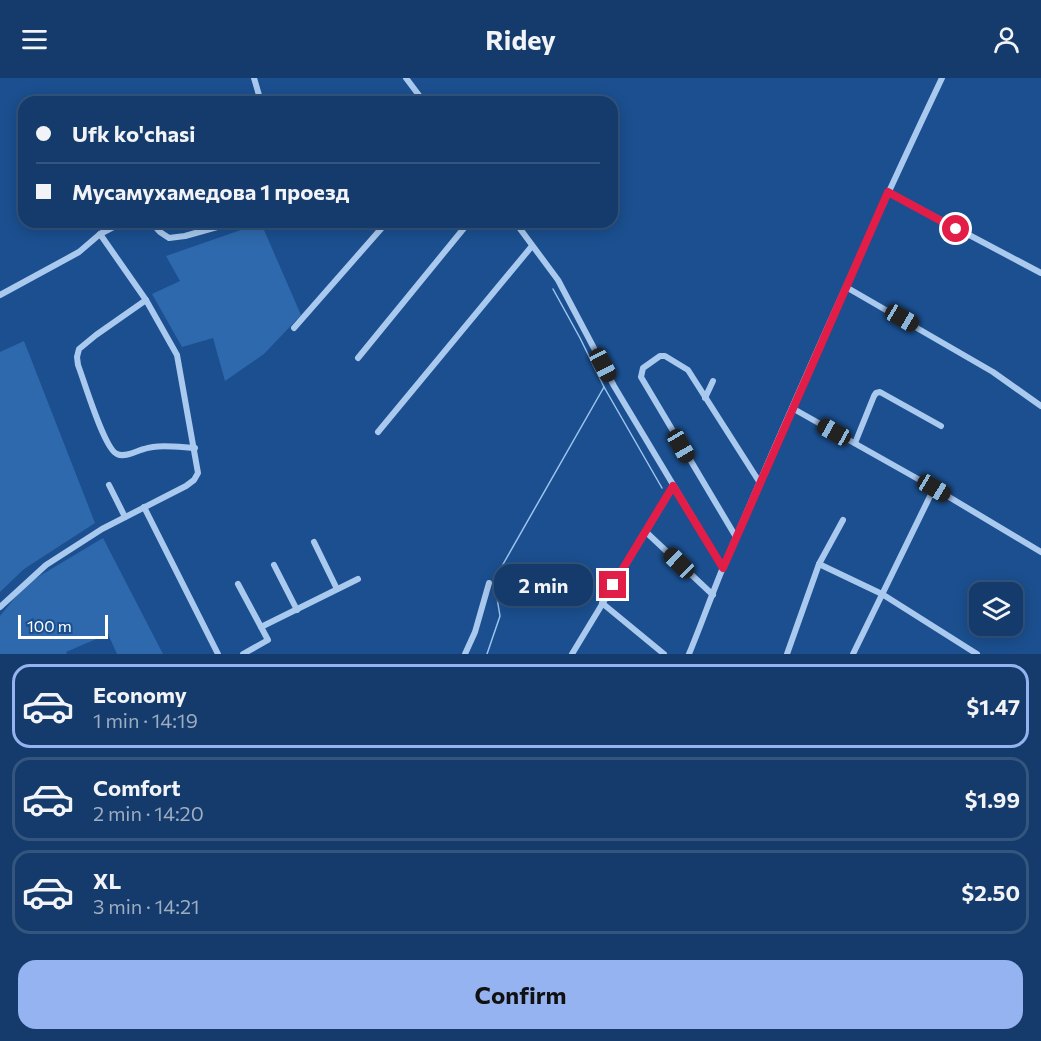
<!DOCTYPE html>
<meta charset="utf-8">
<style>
:root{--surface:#143b6b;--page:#214673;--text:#f1f3f6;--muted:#9dadc1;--line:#33557e;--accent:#95b2f1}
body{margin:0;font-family:Commissioner,sans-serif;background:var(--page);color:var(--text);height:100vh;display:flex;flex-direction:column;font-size:22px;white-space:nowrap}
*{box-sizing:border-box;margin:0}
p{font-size:20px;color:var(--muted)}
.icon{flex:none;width:33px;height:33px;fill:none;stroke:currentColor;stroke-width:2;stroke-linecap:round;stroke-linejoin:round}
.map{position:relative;height:576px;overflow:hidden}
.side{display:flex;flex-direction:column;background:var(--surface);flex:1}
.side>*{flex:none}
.banner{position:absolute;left:18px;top:18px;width:600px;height:132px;border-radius:18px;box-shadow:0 3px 15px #0003,0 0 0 2px var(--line);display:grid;align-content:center;height:132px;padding:0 18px;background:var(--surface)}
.tools{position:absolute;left:969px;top:504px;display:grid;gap:12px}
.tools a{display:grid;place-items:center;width:54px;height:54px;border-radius:12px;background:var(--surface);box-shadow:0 3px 15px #0003,0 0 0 2px var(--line);font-size:30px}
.scale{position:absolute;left:18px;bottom:15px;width:90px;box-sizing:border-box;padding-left:6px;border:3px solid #fff;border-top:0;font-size:16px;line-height:21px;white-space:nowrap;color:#fff;-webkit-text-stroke:4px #1b4f8f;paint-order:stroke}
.end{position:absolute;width:27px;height:27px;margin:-14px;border:8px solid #e11d48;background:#fff;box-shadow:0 0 0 3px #fff}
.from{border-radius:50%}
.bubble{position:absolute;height:42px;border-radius:18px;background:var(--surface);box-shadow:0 3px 15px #0003,0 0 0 2px var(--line);font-size:20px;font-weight:700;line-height:42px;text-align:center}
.car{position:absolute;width:18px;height:36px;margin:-18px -9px;border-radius:8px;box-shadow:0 0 4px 2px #0007;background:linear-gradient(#222 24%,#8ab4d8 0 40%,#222 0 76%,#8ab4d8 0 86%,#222 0)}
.banner b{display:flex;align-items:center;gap:21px;height:57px;font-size:22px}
.banner b+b{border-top:2px solid var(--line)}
.banner i{width:15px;height:15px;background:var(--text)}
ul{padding:10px 0 0;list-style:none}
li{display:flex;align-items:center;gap:18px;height:84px;margin:0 12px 9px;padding:0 6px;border:3px solid var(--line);border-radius:18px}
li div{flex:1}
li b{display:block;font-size:22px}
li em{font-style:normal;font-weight:700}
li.selected{border-color:var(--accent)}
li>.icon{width:54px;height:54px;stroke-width:1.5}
.action{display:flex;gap:12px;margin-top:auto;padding:12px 18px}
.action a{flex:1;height:69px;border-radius:18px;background:var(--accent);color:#111;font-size:24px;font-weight:700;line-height:69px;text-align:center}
header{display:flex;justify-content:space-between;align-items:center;height:78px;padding:0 18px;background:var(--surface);font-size:27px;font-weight:700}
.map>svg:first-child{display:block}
.green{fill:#2e69ad}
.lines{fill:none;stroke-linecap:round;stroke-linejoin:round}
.stream{stroke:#9cc4f0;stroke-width:1.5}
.minor{stroke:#a9c9ee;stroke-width:6}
.route{stroke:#e11d48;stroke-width:8}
</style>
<header><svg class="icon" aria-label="menu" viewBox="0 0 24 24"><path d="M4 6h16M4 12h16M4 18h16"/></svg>Ridey<svg class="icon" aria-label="person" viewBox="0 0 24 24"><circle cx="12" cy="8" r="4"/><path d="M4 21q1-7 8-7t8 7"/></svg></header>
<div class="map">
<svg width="1041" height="576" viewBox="0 0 1041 576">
<rect width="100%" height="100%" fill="#1b4f8f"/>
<!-- green -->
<g class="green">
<path d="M 261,145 L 301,237 L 264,276 L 225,303 L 213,260 L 182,269 L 152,216 L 180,203 L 166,178 Z"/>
<path d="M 24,263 L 95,445 L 24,491 L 0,514 L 0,274 Z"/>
<path d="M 103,460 L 163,576 L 117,576 L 108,556 L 66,574 L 67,576 L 0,576 L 0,538 L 26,506 Z"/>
</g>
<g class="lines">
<!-- stream -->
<g class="stream">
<path d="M 553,211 L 580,260 L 604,309 L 662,410"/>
<path d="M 487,576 L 500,538 L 494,502 L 604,309"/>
</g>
<!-- minor -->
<g class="minor">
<path d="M 254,0 L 261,24"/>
<path d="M 406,0 L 424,24"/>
<path d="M 888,114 L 1041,195"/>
<path d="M 151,144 L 160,154 L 169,160 L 185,158 L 235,144"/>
<path d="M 515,144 L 558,202 L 614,308 L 723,490"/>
<path d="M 846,209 L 993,294 L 1041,328"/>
<path d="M 0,217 L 79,174 L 100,156 L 123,144"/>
<path d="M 146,222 L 96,257 L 79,271 L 77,279 L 78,287 C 84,302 104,371 117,376 C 125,380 136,373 144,371 C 159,366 178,369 195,370"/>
<path d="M 294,250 L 387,144"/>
<path d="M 358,280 L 469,144"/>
<path d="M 705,320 L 713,303"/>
<path d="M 792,330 L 934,410 L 1041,474"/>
<path d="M 378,354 L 532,168"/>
<path d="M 855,365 L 874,318 L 876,315 L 880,314 L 941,348"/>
<path d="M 109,407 L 125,439"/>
<path d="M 144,429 L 218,576"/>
<path d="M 646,454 L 713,517"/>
<path d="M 736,459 L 641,299 L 643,290 L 660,278 L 665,278 L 688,292 L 760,405"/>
<path d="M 314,464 L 337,511"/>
<path d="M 819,486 L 882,516 L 977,576"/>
<path d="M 274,487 L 297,532"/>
<path d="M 238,506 L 268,562 L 243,576"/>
<path d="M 602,525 L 664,576"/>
<path d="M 0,529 L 46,487 L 102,451 L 186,408 L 194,402 L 198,395 L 177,277 L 146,222 L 100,156"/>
<path d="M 261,549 L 358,501"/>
<path d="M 465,576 L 475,554 L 489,505"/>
<path d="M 572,576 L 673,409"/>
<path d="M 689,576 C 701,547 712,516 724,487 C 794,323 866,160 942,0"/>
<path d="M 787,576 L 819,486 L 843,442"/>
<path d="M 853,576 L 934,410"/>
</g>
</g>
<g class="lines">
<!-- route -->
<path class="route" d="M 613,507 L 673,408 L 723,490 L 888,114 L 956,151"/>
</g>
</svg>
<div class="tools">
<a><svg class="icon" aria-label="layers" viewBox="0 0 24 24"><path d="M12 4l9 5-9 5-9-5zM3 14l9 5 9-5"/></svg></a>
</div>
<div class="scale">100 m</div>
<i class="end from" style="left:956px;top:151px"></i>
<i class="end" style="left:613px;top:507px"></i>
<div class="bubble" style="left:494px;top:486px;width:99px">2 min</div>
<i class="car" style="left:902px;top:240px;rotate:120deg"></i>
<i class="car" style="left:603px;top:287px;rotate:152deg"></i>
<i class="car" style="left:834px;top:354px;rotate:299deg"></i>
<i class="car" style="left:681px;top:368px;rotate:150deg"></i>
<i class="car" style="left:934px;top:410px;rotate:121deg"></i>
<i class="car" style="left:679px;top:485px;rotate:314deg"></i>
<div class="banner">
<b><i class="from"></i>Ufk ko'chasi</b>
<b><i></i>Мусамухамедова 1 проезд</b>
</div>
</div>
<section class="side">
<ul>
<li class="selected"><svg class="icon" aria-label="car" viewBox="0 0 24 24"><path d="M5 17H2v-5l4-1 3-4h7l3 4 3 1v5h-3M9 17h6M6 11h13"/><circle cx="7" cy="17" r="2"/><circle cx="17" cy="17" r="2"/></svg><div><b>Economy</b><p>1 min · 14:19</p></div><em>$1.47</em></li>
<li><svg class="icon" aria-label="car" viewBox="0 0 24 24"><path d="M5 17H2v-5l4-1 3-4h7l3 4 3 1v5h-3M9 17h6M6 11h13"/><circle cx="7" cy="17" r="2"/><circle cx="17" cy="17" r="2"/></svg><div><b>Comfort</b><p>2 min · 14:20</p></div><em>$1.99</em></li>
<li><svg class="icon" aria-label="car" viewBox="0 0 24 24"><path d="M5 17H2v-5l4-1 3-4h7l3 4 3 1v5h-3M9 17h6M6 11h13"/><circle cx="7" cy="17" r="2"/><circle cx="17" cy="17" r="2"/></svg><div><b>XL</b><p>3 min · 14:21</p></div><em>$2.50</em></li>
</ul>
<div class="action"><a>Confirm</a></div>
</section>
